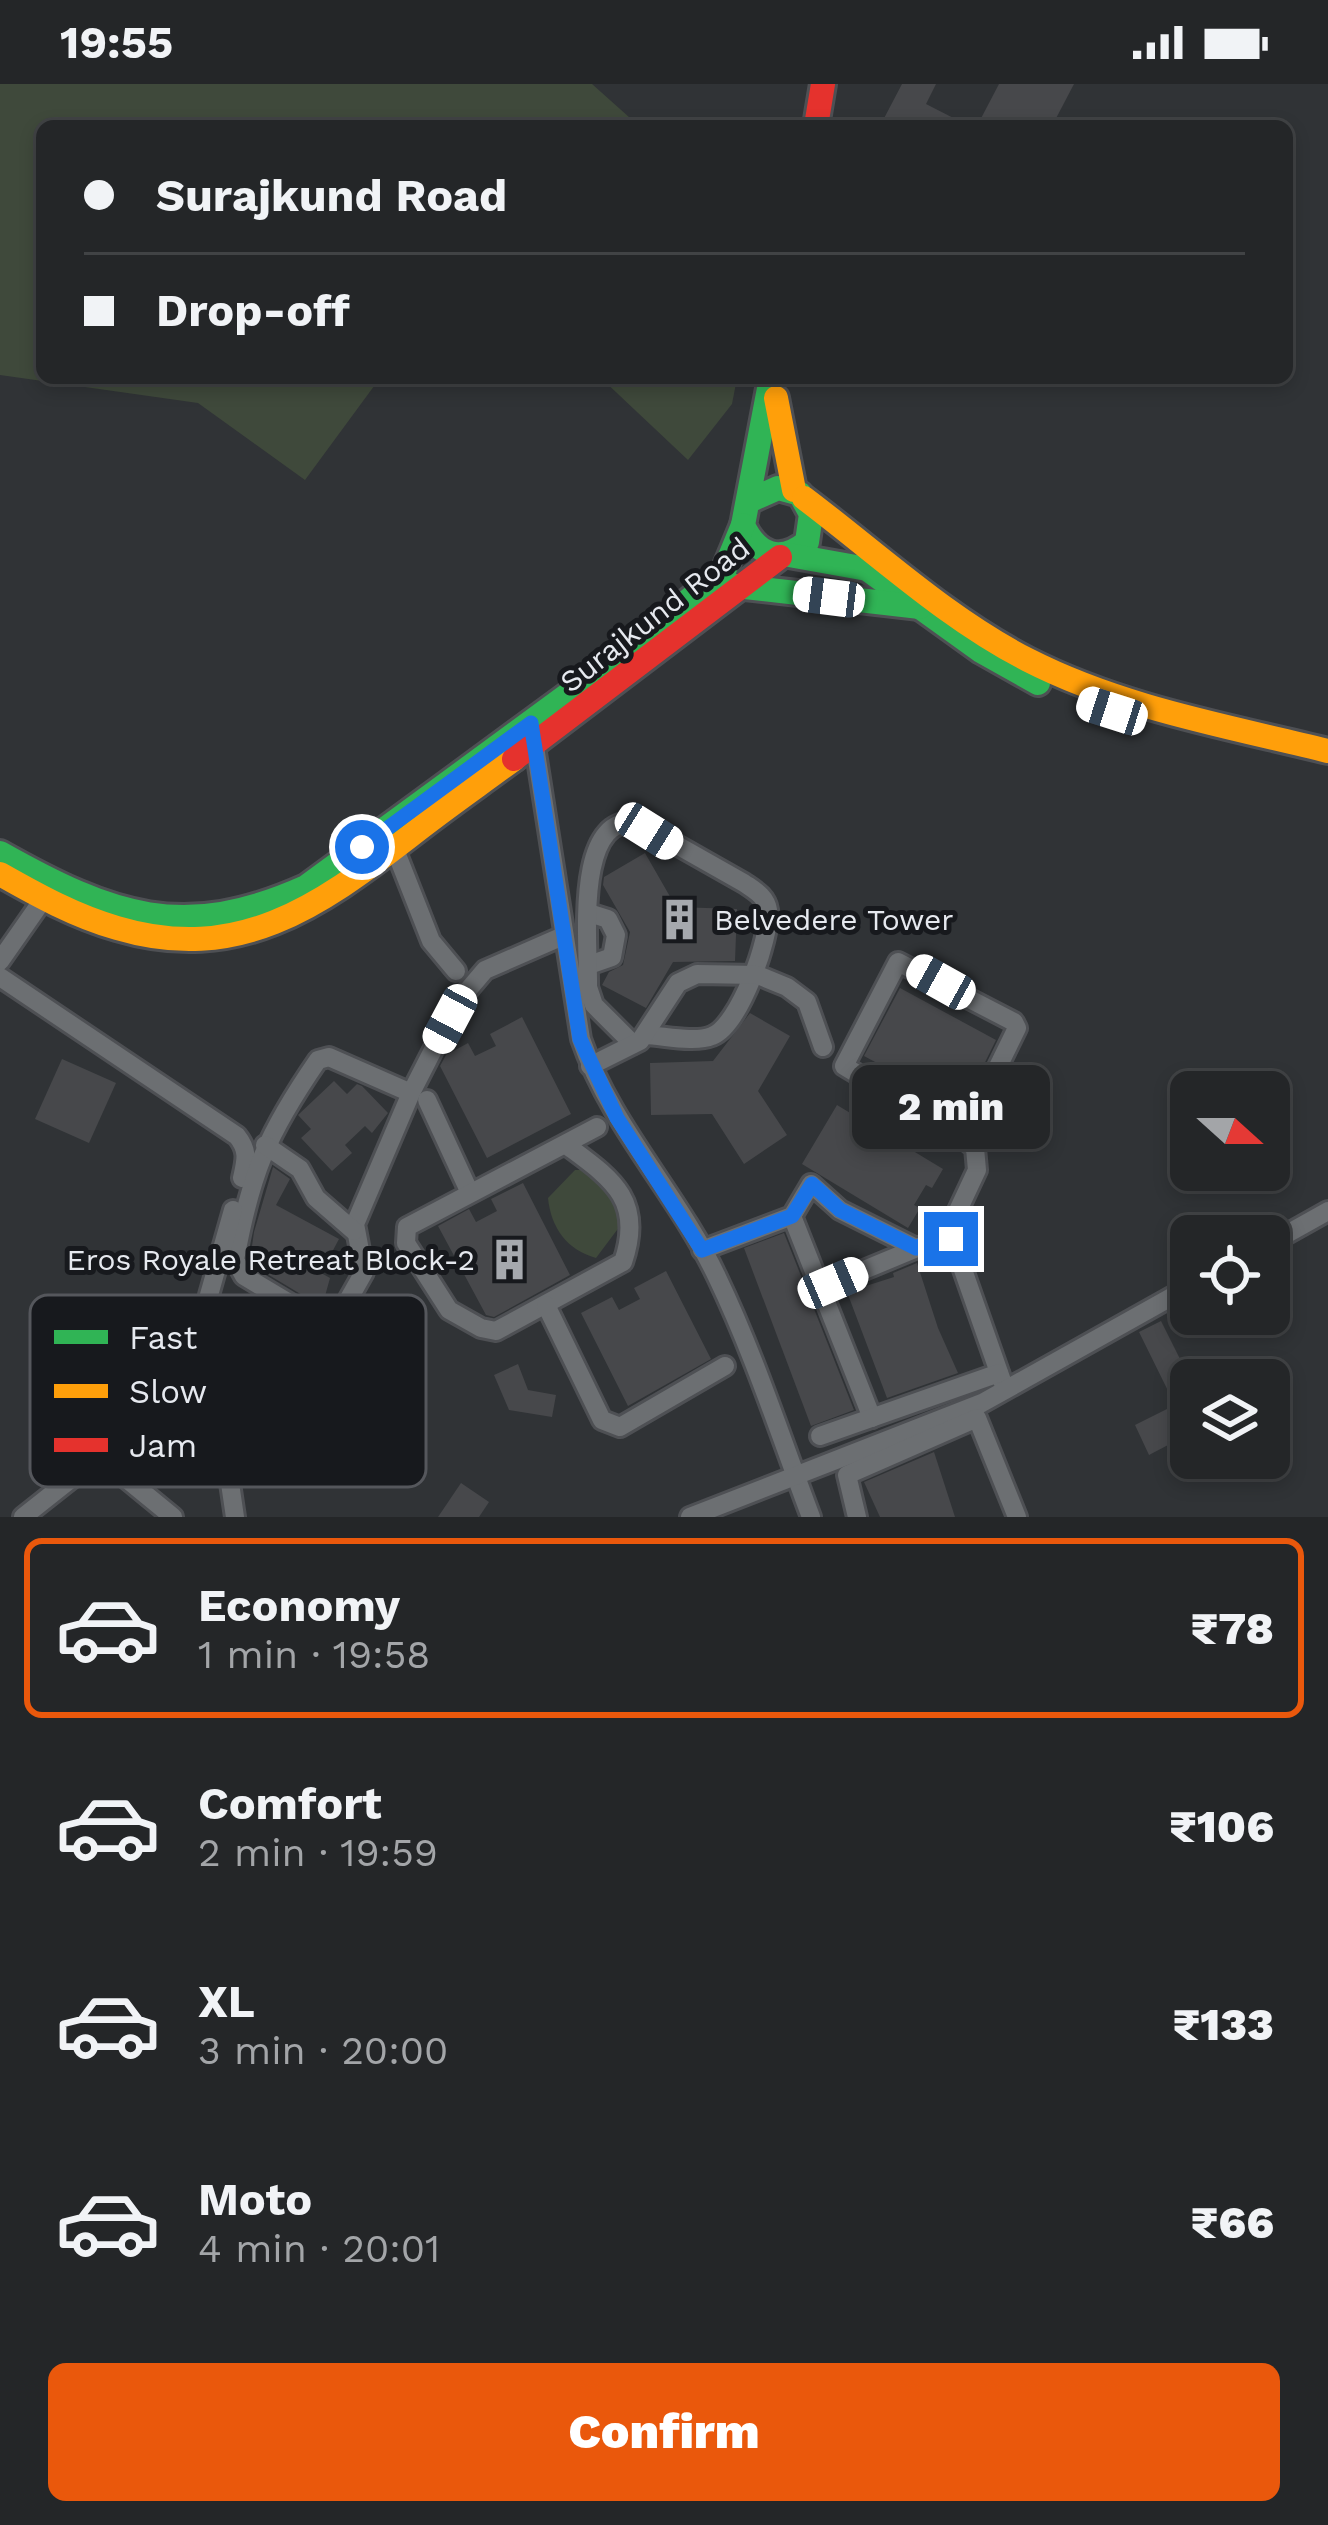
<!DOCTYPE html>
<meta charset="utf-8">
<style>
:root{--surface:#242628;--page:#303234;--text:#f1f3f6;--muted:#a3a5a8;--line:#414345;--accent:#ea580c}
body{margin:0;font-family:"Work Sans",sans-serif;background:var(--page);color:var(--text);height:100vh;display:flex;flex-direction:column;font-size:45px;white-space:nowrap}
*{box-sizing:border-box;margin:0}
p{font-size:39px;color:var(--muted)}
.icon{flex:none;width:66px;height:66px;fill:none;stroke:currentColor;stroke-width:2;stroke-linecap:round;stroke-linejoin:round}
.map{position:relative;height:1433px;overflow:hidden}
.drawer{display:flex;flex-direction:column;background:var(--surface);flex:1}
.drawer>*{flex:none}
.banner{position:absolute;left:36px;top:36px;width:1257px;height:264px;border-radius:18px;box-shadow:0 6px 18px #0003,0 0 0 3px var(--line);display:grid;align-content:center;height:264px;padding:0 48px;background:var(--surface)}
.needle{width:78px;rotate:111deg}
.fabs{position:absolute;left:1170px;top:987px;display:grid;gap:24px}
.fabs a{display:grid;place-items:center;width:120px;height:120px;border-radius:18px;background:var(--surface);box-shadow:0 6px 18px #0003,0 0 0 3px var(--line);font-size:60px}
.end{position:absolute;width:54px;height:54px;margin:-27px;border:15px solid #1a73e8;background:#fff;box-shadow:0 0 0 6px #fff}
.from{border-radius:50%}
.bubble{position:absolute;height:84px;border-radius:18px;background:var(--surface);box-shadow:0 6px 18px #0003,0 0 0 3px var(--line);font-size:39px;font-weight:800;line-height:84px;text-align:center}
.car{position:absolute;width:36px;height:72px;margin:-36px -18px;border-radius:15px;box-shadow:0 0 9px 3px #0007;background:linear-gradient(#fff 24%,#345 0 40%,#fff 0 76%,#345 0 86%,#fff 0)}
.banner b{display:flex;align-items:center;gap:42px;height:114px;font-size:45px}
.banner b+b{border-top:3px solid var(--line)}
.banner i{width:30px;height:30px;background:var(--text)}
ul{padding:21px 0 0;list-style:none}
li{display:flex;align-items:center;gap:36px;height:180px;margin:0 24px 18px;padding:0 24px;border:6px solid transparent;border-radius:18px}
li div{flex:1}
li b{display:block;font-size:45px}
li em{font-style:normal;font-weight:800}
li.on{border-color:var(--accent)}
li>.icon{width:108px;height:108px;stroke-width:1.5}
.button{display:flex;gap:24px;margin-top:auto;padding:24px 48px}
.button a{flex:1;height:138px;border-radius:18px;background:var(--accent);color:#fff;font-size:48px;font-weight:800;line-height:138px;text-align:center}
.status{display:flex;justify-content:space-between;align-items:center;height:84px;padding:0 60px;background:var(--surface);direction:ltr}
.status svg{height:33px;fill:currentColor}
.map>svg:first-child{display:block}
.green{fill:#3f493b}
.building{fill:#47484b}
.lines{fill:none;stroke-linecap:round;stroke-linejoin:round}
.street-casing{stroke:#4e5054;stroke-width:24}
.fast-casing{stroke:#4e5054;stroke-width:30}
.slow-casing{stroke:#4e5054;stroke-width:30}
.jam-casing{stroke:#4e5054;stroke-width:30}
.street{stroke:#6c6f72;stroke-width:18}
.fast{stroke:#30b455;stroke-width:24}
.slow{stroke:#ff9f0a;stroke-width:24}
.jam{stroke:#e5322d;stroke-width:24}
.route{stroke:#1a73e8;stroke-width:15}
.labels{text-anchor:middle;stroke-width:10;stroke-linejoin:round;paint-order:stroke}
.street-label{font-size:30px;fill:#e6e9ef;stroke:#17191d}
.poi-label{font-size:30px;fill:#e6e9ef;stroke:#17191d;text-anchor:start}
.key{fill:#17191d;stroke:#55575c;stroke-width:3}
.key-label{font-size:33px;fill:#e6e9ef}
</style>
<div class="status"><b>19:55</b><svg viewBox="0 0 49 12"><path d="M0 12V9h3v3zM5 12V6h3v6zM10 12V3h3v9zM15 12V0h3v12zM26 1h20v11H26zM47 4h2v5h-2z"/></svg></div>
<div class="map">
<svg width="1328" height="1433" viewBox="0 0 1328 1433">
<rect width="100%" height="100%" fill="#303336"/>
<!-- green -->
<g class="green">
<path d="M 0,0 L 592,0 L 639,42 L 42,42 L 42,294 L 380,294 L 305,396 L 198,319 L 0,291 Z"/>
<path d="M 601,294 L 737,294 L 732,320 L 688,376 Z"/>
<path d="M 575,1086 L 591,1086 L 624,1117 L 620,1142 L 596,1174 C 567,1166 551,1144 548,1114 Z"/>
</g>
<!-- building -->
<g class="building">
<path d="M 902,0 L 936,0 L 926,20 L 969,42 L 880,42 Z"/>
<path d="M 999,0 L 1074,0 L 1052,42 L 977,42 Z"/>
<path d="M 645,769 L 676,823 L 737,825 L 735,877 L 673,878 L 646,924 L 602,901 L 609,888 L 623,881 L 630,848 L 603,801 L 604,793 Z"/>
<path d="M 900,904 L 996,956 L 962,1025 L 864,972 Z"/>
<path d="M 750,929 L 790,952 L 758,1007 L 787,1051 L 744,1080 L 712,1030 L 651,1031 L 650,979 L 713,977 Z"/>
<path d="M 522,933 L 571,1030 L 487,1074 L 440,982 L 446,971 L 468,959 L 475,972 L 496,962 L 490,950 Z"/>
<path d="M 62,975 L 116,999 L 89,1059 L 35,1035 Z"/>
<path d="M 334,997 L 347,1010 L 357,1000 L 362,1002 L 388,1029 L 372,1049 L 365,1042 L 345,1061 L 352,1069 L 332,1087 L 301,1054 L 311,1045 L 298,1031 Z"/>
<path d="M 837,1021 L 943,1085 L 932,1104 L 926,1101 L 914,1121 L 920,1124 L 908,1144 L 802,1080 Z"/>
<path d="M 273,1083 L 290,1095 L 276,1121 L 339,1155 L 321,1189 L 330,1194 L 322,1223 L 254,1182 L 250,1176 L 256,1165 L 252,1162 L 254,1148 Z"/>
<path d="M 523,1099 L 570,1191 L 494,1233 L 486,1231 L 438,1142 L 469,1125 L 476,1138 L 497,1127 L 491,1115 Z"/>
<path d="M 784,1149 L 854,1326 L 811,1342 L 744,1164 Z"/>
<path d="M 917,1179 L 938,1244 L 958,1289 L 887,1314 L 847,1208 L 894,1193 L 893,1189 Z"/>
<path d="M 666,1187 L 711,1275 L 628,1322 L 581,1229 L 612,1213 L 619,1226 L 640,1215 L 634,1204 Z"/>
<path d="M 1161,1237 L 1191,1297 L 1191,1349 L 1149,1371 L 1135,1341 L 1175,1321 L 1139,1248 Z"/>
<path d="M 518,1280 L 528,1306 L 556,1311 L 552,1333 L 509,1326 L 494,1291 Z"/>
<path d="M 934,1368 L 955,1433 L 880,1433 L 864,1398 Z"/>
<path d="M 461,1399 L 489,1418 L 479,1433 L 438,1433 Z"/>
</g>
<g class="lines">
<defs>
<g id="street">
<path d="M 533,650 L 581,955 C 611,1043 678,1110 717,1193 C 754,1270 781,1354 811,1433"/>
<path d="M 394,763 L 431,857 L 456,887"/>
<path d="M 0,877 L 49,807"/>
<path d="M 589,881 L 612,873 L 616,851 L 608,835 L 589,829"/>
<path d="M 0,893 L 237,1052 C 249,1067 246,1076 242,1094"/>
<path d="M 633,960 L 594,921 L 588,903 C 589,862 573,728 638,739 L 744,799 C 754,806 766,812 768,826 C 771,854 739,942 712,952 C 695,959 665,952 646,951"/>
<path d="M 590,982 L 640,957 L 678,899 L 697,890 L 758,891 L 787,903 L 807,918 L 823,963"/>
<path d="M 411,1009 L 329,973 L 318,976 C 267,1050 251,1088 235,1176 L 244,1192 L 321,1238 L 338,1234 L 364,1188 L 355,1140 L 411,1009 L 457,919 L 485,886 L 563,852"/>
<path d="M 427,1016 L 470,1109"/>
<path d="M 565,1060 C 609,1093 645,1114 623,1178 L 496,1247 L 481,1244 L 449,1226 L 406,1159 L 407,1143 L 597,1043"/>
<path d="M 265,1061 L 300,1085 L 316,1114 L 354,1147"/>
<path d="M 233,1126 L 209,1211 L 207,1244 L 235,1433"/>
<path d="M 792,1132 L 872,1334"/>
<path d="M 946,1152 L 954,1160 L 1002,1297"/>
<path d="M 1269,1160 L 1328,1127"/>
<path d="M 702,1166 L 792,1132 L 811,1100 L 840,1126 L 916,1164"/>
<path d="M 823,1203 L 946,1152 L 977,1086 L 975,1064 L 963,1054 L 844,982 L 898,878 L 1014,938 L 1017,944 L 963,1054"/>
<path d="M 546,1221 L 602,1336 L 620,1343 L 725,1282"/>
<path d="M 820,1352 L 999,1289"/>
<path d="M 23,1433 L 71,1395 L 101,1379 L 112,1383 L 173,1433"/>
<path d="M 690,1433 L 982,1319 L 1191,1202"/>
<path d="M 857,1433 L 847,1391 L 977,1334 L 1017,1433"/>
</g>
<g id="fast">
<path d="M 751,416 L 778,404 L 800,410 L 811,430 L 807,458 C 780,480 757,471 743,441 L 771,294"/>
<path d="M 789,471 L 867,485 L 981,567 L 1038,599"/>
<path d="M 736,502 L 920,523"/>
<path d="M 0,769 C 112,832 183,858 306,803 L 622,571 L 724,487 L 743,441"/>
</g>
<g id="slow">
<path d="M 776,314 L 794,406"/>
<path d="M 804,414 C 877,469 946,534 1028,576 C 1122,624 1227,642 1328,667"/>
<path d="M 0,790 C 37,811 75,832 117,844 C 238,880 318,823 410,752 C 444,725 479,701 514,675"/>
</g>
<g id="jam">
<path d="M 816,42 L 823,0"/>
<path d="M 514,675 L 780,473"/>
</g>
</defs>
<!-- street casing -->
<use href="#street" class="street-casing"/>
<!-- fast casing -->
<use href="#fast" class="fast-casing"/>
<!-- slow casing -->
<use href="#slow" class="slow-casing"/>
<!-- jam casing -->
<use href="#jam" class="jam-casing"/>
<!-- street -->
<use href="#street" class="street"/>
<!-- fast -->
<use href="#fast" class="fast"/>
<!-- slow -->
<use href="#slow" class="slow"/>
<!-- jam -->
<use href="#jam" class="jam"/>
</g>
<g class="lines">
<!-- route -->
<path class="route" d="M 362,763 L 531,639 L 580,955 L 617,1034 L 702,1166 L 792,1132 L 812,1100 L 840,1126 L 916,1164 L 940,1152 L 951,1155"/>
</g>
<!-- icons -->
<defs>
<symbol id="building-bare" viewBox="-9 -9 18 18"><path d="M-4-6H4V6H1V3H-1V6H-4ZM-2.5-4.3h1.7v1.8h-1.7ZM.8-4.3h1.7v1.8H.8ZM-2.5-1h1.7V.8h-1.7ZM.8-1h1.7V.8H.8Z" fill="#a6a9ae" stroke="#17191d" stroke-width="2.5" paint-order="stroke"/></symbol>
</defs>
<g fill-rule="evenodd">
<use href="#building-bare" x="650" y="806" width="59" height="59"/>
<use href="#building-bare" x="480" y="1146" width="59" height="59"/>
</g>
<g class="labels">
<!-- street labels -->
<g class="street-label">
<text transform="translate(655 531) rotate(-38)" y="10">Surajkund Road</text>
</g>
<!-- poi labels -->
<g class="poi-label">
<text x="714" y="846">Belvedere Tower</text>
<text x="475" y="1186" text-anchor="end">Eros Royale Retreat Block-2</text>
</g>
</g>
<!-- legend -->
<rect x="30" y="1211" width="396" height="192" rx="18" class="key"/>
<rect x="54" y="1246" width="54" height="14" fill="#30b455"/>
<rect x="54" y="1300" width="54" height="14" fill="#ff9f0a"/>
<rect x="54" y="1354" width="54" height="14" fill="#e5322d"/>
<g class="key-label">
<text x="129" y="1265">Fast</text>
<text x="129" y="1319">Slow</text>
<text x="129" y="1373">Jam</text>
</g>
</svg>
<div class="fabs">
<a><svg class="needle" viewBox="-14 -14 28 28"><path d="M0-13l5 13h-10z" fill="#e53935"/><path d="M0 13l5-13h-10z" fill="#a3a5a8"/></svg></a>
<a><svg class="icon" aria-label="locate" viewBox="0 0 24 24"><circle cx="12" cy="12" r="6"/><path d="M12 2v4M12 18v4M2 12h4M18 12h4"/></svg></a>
<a><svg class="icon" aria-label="layers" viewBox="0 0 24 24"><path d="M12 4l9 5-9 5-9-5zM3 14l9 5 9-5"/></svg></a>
</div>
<i class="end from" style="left:362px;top:763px"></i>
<i class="end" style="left:951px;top:1155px"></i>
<div class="bubble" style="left:852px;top:981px;width:198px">2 min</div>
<i class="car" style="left:829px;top:513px;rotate:277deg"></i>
<i class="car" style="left:1112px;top:627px;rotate:288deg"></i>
<i class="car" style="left:649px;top:747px;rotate:122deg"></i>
<i class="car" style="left:941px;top:898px;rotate:299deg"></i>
<i class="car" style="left:450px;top:935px;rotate:208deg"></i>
<i class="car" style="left:833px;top:1199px;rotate:67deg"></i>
<div class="banner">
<b><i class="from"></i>Surajkund Road</b>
<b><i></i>Drop-off</b>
</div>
</div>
<section class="drawer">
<ul>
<li class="on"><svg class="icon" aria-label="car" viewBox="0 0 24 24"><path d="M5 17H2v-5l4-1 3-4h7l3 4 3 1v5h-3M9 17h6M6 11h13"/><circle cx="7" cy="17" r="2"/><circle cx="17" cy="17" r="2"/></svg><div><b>Economy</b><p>1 min · 19:58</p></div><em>₹78</em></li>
<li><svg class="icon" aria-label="car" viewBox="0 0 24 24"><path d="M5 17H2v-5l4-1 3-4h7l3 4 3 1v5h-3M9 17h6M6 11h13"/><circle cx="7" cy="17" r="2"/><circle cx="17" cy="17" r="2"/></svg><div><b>Comfort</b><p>2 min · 19:59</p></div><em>₹106</em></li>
<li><svg class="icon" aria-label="car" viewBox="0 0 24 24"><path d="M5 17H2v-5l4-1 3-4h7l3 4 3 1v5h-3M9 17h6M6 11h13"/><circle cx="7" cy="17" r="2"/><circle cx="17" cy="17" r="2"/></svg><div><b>XL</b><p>3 min · 20:00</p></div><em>₹133</em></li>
<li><svg class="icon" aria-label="car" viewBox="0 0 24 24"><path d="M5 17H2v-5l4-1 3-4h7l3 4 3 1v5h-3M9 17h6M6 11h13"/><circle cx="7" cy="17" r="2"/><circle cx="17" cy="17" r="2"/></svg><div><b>Moto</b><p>4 min · 20:01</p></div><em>₹66</em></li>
</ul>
<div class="button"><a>Confirm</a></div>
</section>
